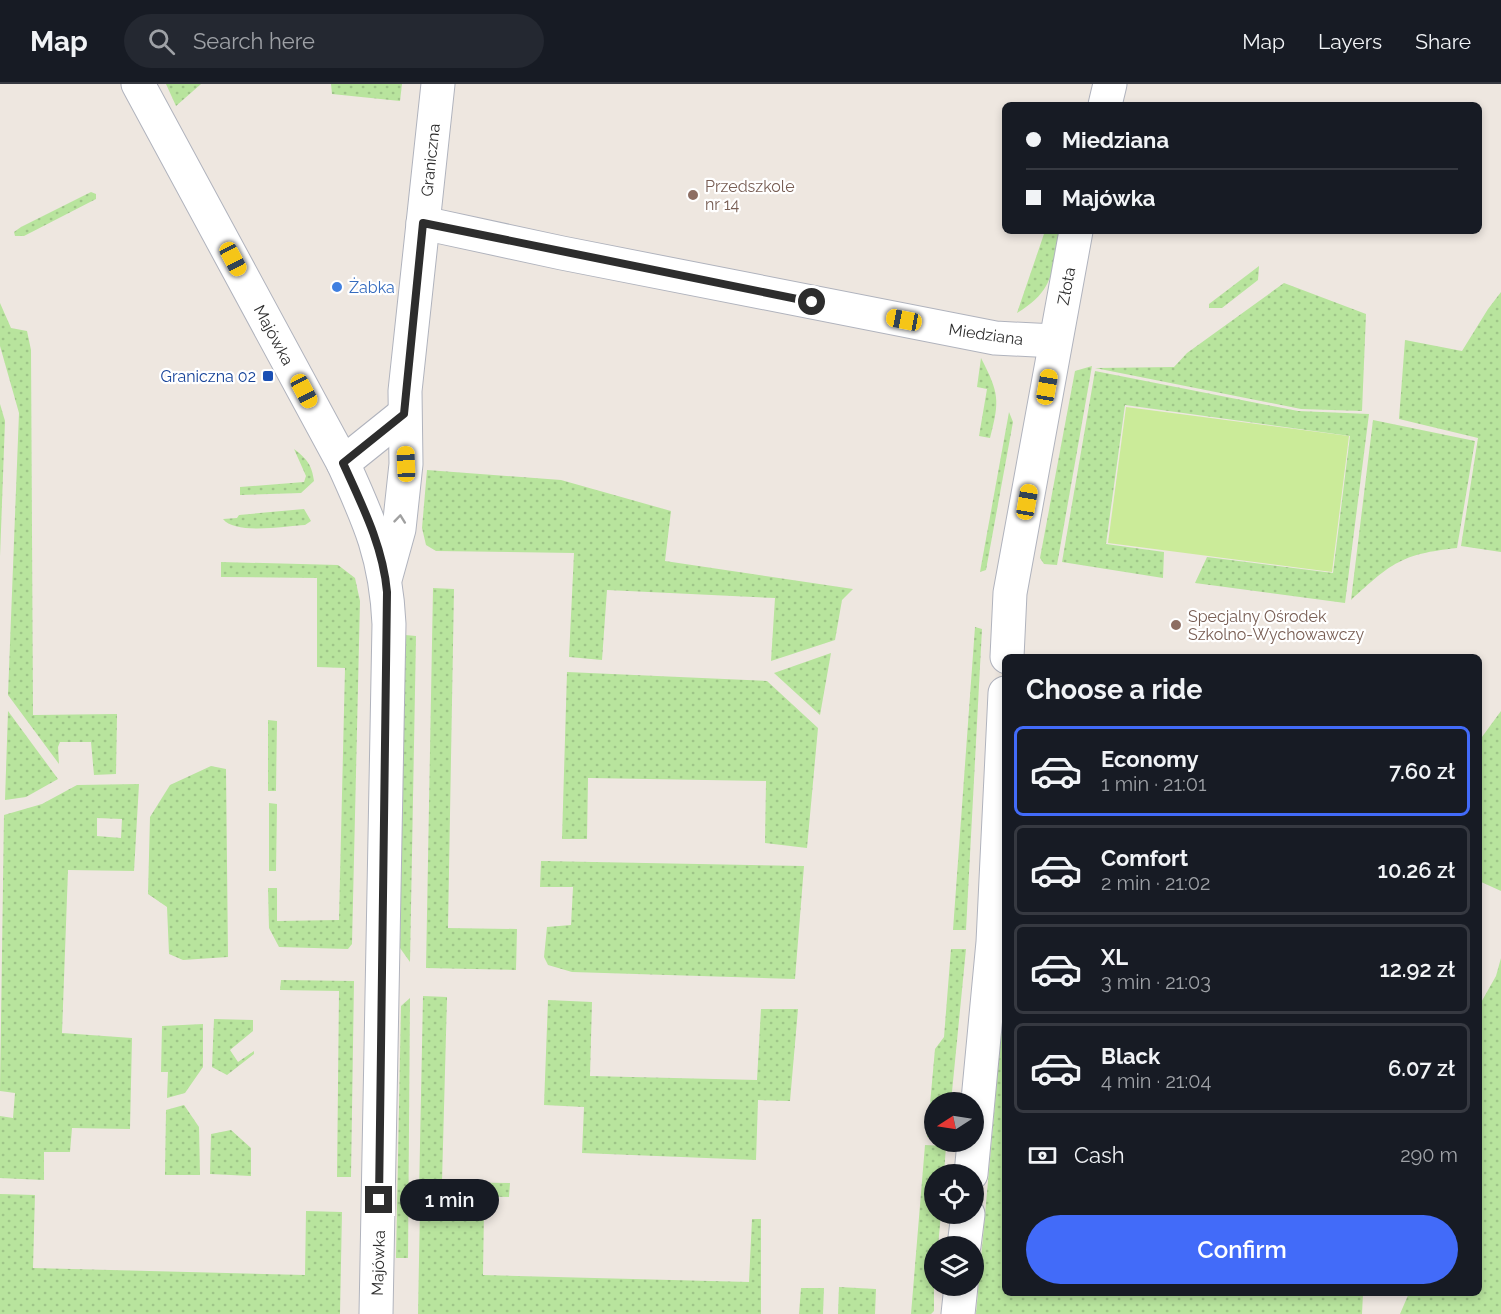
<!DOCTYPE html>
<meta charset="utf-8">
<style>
:root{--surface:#171b24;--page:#242831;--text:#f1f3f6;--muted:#9ea1a6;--line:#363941;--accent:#426bf9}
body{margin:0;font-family:Raleway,sans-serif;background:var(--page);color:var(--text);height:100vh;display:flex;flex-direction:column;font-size:22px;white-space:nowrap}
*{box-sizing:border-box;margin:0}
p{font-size:20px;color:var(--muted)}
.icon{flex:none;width:33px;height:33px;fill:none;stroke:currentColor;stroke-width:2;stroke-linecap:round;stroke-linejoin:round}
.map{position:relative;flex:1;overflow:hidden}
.details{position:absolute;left:1002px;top:570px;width:480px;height:642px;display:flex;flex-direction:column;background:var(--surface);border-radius:9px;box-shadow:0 3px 9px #0003}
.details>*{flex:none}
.top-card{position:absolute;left:1002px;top:18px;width:480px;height:132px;border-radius:9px;box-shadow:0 3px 9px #0003;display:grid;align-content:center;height:132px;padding:0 24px;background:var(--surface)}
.needle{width:39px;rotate:258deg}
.fabs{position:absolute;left:924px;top:1008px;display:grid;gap:12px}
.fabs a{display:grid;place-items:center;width:60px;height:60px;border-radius:50%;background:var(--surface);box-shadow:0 3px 9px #0003;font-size:30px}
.end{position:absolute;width:27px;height:27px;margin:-14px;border:8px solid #2d2d2d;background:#fff;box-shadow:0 0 0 3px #fff}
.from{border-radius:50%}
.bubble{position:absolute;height:42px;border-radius:21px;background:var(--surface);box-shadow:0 3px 9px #0003;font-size:20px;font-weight:600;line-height:42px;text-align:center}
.car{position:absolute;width:18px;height:36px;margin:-18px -9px;border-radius:8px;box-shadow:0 0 4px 2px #0007;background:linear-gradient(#f5c518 24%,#345 0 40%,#f5c518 0 76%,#345 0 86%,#f5c518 0)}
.top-card b{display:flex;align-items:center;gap:21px;height:57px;font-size:22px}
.top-card b+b{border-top:2px solid var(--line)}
.top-card i{width:15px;height:15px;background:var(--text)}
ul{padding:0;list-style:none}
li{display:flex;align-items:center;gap:18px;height:90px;margin:0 12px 9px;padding:0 12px;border:3px solid var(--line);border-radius:9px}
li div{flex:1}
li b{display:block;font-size:22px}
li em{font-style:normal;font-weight:600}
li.selected{border-color:var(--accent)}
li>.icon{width:54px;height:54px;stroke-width:1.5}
h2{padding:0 24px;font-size:27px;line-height:72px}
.pay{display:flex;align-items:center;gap:15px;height:66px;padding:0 24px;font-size:22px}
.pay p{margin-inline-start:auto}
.cta{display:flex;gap:12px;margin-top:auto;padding:12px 24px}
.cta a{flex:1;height:69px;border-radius:36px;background:var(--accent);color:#fff;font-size:24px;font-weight:600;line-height:69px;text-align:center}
header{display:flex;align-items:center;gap:36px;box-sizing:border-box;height:84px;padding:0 30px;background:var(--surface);border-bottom:2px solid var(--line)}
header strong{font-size:28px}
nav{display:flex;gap:33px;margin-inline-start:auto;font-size:21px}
.search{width:420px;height:54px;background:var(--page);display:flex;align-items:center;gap:15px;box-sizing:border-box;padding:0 21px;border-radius:33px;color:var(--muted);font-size:22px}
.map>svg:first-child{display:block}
.grass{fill:url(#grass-dots);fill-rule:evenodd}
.pitch{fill:#cbeb99}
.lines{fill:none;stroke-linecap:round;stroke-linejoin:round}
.minor-casing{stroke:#b0b3bd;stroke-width:35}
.minor{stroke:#fff;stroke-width:33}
.oneway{stroke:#a0a0a0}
.route{stroke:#2d2d2d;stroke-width:8}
.education-dot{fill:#8d6e63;stroke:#fff;stroke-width:2}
.shop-dot{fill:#3f7fe0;stroke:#fff;stroke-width:2}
.transit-dot{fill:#1a4fb4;stroke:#fff;stroke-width:2}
.labels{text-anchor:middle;stroke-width:4.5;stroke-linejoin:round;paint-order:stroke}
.street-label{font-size:16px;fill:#2d2d2d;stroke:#fff}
.education-label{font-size:16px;fill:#785e54;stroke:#fff;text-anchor:start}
.shop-label{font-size:16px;fill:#366cbe;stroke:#fff;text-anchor:start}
.transit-label{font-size:16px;fill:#164399;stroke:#fff;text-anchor:end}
</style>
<header>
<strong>Map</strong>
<div class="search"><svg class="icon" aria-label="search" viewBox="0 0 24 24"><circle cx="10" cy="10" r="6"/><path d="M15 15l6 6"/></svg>Search here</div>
<nav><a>Map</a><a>Layers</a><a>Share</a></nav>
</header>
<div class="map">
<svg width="1501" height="1230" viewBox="0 0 1501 1230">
<defs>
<pattern id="grass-dots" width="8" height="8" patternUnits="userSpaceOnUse" patternTransform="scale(1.5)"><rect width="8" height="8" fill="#b8e49d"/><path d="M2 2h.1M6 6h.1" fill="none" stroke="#9ec488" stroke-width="1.8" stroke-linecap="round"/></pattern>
</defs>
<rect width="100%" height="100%" fill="#eee7e0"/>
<!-- grass -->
<g class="grass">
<path d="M 166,0 L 201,0 L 176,22 Z"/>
<path d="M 331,0 L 402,0 L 400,17 L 332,10 Z"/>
<path d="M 91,108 L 96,110 L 96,115 L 24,152 L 15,152 L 14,148 L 21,143 Z"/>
<path d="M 1045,147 L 1059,147 C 1052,187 1055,206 1017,229 Z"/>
<path d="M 1259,182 L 1258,196 L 1222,224 L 1209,224 L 1209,220 Z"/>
<path d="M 1284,199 L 1366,230 L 1362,327 L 1301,325 L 1095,284 L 1174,283 L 1187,269 Z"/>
<path d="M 1501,208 L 1501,468 L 1461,462 L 1478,354 L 1399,335 L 1405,256 L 1462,267 L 1488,225 Z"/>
<path d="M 0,219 L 11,244 L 27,247 L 31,266 L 33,631 L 117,630 L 116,690 L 94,691 L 91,658 L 60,658 L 58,663 L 59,680 L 8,611 L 19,329 L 0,262 Z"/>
<path d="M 981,274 C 999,309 1000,316 990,354 L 979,352 L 987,305 L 977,303 Z"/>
<path d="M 1092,282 L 1057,481 L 1044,480 L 1040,474 L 1075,287 Z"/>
<path d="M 1095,287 L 1298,327 L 1369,330 L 1345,519 L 1195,499 L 1207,473 L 1333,489 L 1350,352 L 1125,321 L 1106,460 L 1164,468 L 1163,494 L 1062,478 Z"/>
<path d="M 0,320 L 5,337 L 0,473 Z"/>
<path d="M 1009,328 L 1013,338 L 986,486 L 980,488 Z"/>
<path d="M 1373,336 L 1475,357 L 1457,464 C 1401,470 1392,479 1351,516 Z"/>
<path d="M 294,365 C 307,375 312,381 314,397 L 301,409 L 240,411 L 240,403 L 304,398 L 306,392 Z"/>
<path d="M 427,386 L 561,396 L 671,427 L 665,477 L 853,505 L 842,516 L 835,556 L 771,577 L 775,514 L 607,506 L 602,576 L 569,573 L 574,469 L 436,467 L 426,461 L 422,444 Z"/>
<path d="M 304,425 L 311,437 L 305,441 C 286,442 235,451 223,435 L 237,434 L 239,431 Z"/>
<path d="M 221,478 L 338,481 L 355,494 L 360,517 L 352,860 L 348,865 L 279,863 L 269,844 L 268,804 L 277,804 L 277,837 L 339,836 L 345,584 L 317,583 L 317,494 L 221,493 Z"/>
<path d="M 433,504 L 454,505 L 448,844 L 517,845 L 516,886 L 426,884 Z"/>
<path d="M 975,543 L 982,545 L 966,846 L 953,846 Z"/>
<path d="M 405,551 L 416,552 L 410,878 L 400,864 Z"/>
<path d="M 831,569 L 820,631 L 774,589 Z"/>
<path d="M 567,588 L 767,597 L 818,644 L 807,764 L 765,759 L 766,697 L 588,694 L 587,755 L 562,755 Z"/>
<path d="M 8,627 L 58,695 L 26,713 L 5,716 Z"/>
<path d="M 1501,627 L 1501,807 L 1479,797 L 1479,657 Z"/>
<path d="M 268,636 L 277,637 L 276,707 L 268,707 Z"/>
<path d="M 211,682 L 226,685 L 228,873 L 183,876 L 169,870 L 167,823 L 148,810 L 150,733 L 170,701 Z"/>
<path d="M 139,700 L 134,787 L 68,786 L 62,949 L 132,954 L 130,1045 L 72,1044 L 70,1068 L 44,1068 L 44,1096 L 0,1094 L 0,1032 L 13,1034 L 15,1009 L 0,1007 L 4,731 L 42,720 L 77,701 ZM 97,734 L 122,735 L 121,754 L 97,752 Z"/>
<path d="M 269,719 L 277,720 L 276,787 L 269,787 Z"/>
<path d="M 541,777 L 804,782 L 795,895 L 572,888 L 548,881 L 544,873 L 547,843 L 571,841 L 573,803 L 540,803 Z"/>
<path d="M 951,865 L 966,865 L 951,1018 L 934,1018 L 934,1054 L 927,1053 L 935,965 L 944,953 Z"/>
<path d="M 1501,874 L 1501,1230 L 1400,1230 L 1409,1209 L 1479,1209 L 1479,922 L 1496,892 Z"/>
<path d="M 281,896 L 354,897 L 351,1093 L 337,1093 L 339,907 L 280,906 Z"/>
<path d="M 1005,909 L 1005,1209 L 1363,1209 L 1362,1230 L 976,1230 Z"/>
<path d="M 423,912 L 447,913 L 442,1098 L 510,1099 L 509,1113 L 419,1111 Z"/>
<path d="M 410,914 L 408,1174 L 396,1174 L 401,922 Z"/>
<path d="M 548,916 L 592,918 L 590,992 L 757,996 L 761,925 L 798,925 L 790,1017 L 758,1016 L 756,1076 L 582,1069 L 584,1023 L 544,1021 Z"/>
<path d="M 214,935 L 253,936 L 253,947 L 230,966 L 238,978 L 254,967 L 254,970 L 227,991 L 212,983 Z"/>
<path d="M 203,940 L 203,983 L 185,1009 L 167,1014 L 168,988 L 161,988 L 162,942 Z"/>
<path d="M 184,1021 L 199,1043 L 200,1091 L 165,1091 L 166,1026 Z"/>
<path d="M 231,1046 L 251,1064 L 251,1092 L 210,1090 L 211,1050 Z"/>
<path d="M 925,1061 L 946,1062 L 944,1090 L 934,1090 L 934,1130 L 941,1130 L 938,1162 L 934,1162 L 934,1227 L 931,1230 L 911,1230 Z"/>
<path d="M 0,1110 L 35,1111 L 33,1184 L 305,1191 L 306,1127 L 342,1128 L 340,1230 L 0,1230 Z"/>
<path d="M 420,1124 L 484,1126 L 483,1191 L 749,1198 L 752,1135 L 761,1135 L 761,1230 L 418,1230 Z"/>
<path d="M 839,1203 L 876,1205 L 875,1230 L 838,1230 Z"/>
<path d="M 801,1204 L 824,1204 L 823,1230 L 799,1230 Z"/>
</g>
<!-- pitch -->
<path class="pitch" d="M 1126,323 L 1349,352 L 1332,488 L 1108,459 Z"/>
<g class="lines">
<defs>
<g id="minor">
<path d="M 138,0 L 343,379 C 370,438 386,474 389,540 L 376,1230"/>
<path d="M 1105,21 L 1110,0"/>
<path d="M 423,139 L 562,169 L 995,254 L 1055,257"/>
<path d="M 343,379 L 404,330"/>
<path d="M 386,492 L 399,445 L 406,380 L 405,307 L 438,0"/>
<path d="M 1007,573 L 1010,509 L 1076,147"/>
<path d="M 971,1090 L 993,858 L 1005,609"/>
<path d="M 964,1162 L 968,1130"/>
<path d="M 958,1230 L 961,1202"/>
</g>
</defs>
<!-- minor casing -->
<use href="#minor" class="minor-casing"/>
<!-- minor -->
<use href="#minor" class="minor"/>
</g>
<!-- one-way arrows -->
<defs><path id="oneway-chevron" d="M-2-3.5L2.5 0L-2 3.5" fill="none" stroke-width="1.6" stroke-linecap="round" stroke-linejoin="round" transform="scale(1.5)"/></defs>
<use class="oneway" href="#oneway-chevron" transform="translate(400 435) rotate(-84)"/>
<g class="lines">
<!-- route -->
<path class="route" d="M 379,1116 L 387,508 C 383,462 362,421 343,379 L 404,330 L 423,139 L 812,218"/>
</g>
<!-- markers -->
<g class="education-dot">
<circle cx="693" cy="111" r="6"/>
<circle cx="1176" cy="541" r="6"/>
</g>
<circle class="shop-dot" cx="337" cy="203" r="6"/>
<rect class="transit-dot" x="262" y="286" width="12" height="12" rx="3"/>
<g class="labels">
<!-- street labels -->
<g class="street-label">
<text transform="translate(430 76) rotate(-84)" y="6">Graniczna</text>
<text transform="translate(1066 202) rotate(-79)" y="6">Złota</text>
<text transform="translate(986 250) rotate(8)" y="6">Miedziana</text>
<text transform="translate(274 251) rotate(62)" y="6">Majówka</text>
<text transform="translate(378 1179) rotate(-88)" y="6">Majówka</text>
</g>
<!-- education labels -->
<g class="education-label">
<text x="705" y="108">Przedszkole<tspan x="705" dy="18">nr 14</tspan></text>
<text x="1188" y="538">Specjalny Ośrodek<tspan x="1188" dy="18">Szkolno-Wychowawczy</tspan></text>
</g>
<!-- shop labels -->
<g class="shop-label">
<text x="349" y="209">Żabka</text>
</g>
<!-- transit labels -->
<g class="transit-label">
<text x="256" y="298">Graniczna 02</text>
</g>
</g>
</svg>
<div class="fabs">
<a><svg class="needle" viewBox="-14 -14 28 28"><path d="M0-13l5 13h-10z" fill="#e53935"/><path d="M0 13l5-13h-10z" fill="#9ea1a6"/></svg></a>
<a><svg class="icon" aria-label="locate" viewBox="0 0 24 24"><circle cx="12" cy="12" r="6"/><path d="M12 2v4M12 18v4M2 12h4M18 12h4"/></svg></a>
<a><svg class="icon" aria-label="layers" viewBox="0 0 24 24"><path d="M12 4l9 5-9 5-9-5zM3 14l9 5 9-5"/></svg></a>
</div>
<i class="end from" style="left:812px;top:218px"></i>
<i class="end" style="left:379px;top:1116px"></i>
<div class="bubble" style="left:400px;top:1095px;width:99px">1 min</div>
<i class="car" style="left:233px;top:175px;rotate:152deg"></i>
<i class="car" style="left:904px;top:236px;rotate:281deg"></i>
<i class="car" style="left:1047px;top:303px;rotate:10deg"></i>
<i class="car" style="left:304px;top:307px;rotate:152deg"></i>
<i class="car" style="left:406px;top:380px;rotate:358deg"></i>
<i class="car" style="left:1027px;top:418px;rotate:10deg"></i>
<div class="top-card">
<b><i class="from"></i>Miedziana</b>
<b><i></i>Majówka</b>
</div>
<section class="details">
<h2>Choose a ride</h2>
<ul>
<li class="selected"><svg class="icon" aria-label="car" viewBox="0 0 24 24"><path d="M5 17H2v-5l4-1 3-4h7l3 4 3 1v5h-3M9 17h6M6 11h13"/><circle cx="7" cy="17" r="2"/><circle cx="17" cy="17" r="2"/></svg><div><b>Economy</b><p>1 min · 21:01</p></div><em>7.60 zł</em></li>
<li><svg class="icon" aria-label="car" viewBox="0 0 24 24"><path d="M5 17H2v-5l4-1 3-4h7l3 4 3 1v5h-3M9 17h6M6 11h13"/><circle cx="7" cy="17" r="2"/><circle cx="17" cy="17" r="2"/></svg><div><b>Comfort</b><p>2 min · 21:02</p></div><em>10.26 zł</em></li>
<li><svg class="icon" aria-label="car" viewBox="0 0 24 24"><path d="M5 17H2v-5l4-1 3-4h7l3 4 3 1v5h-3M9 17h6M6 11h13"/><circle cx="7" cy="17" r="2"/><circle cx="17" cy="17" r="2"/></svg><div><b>XL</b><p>3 min · 21:03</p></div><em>12.92 zł</em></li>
<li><svg class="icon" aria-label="car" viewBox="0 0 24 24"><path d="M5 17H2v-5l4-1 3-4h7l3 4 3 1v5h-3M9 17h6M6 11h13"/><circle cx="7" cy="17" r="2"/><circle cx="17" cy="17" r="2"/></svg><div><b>Black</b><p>4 min · 21:04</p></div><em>6.07 zł</em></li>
</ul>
<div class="pay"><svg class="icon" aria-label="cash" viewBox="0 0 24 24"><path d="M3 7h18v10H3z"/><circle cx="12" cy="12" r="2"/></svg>Cash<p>290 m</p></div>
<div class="cta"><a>Confirm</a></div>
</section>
</div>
